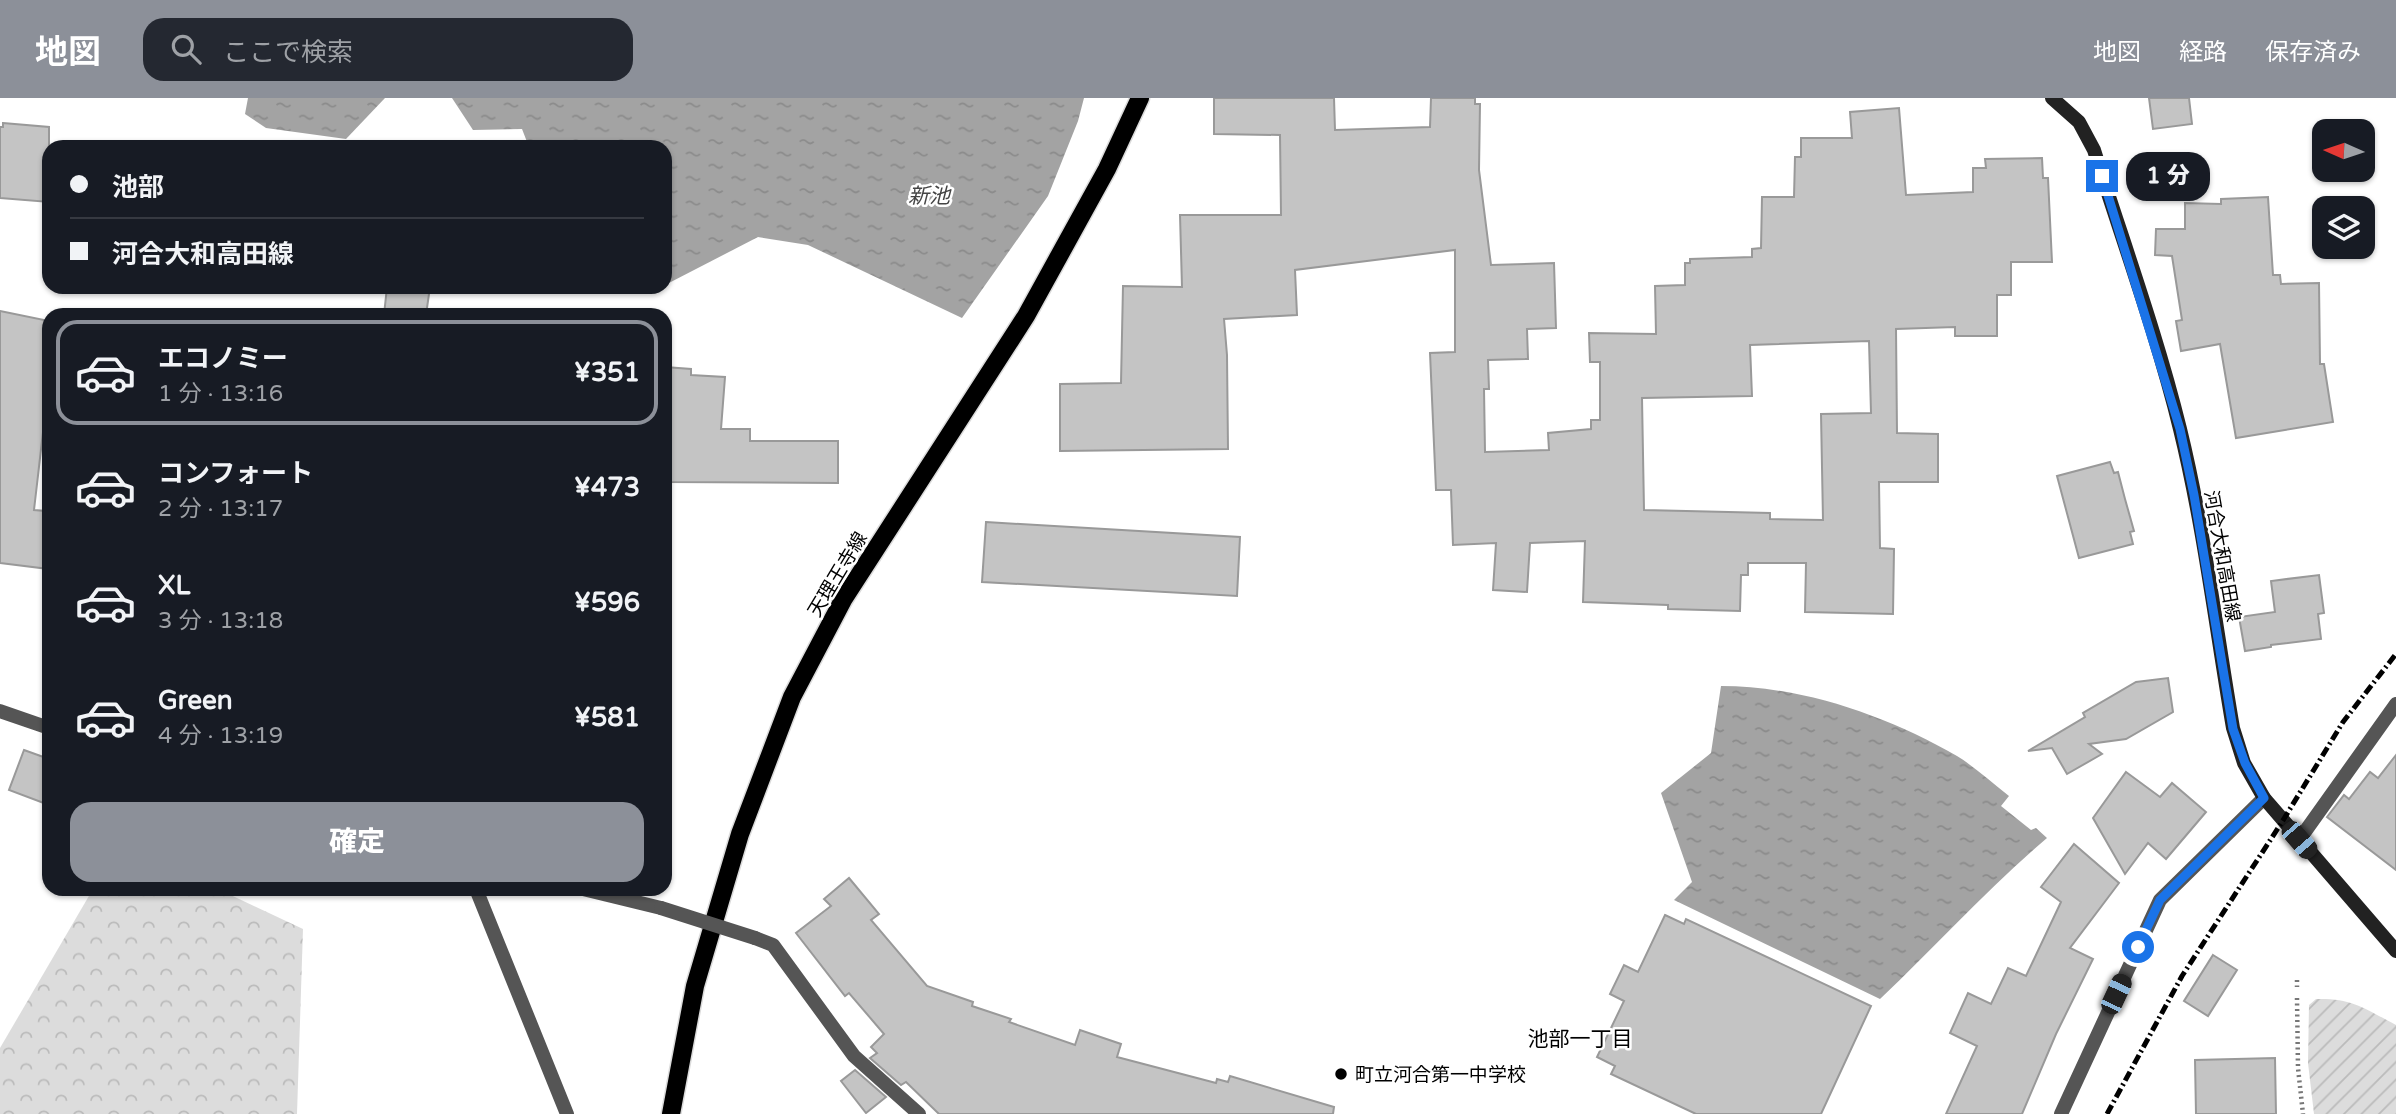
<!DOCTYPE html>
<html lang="ja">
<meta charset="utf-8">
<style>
:root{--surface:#171b24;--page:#242831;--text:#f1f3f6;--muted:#9ea1a6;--line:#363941;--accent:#8c9099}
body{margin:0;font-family:"Varela Round","Noto Sans JP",sans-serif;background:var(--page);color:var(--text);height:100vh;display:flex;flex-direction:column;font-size:26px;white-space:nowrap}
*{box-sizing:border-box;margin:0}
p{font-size:23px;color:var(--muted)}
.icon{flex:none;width:38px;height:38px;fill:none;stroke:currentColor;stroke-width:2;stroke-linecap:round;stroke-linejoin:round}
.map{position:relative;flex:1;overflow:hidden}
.details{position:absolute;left:42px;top:210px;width:630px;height:588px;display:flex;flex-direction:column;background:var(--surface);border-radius:21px;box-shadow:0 2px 5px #0004}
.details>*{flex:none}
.hud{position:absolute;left:42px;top:42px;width:630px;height:154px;border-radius:21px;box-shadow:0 2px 5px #0004;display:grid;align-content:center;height:154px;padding:0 28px;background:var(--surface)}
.needle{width:46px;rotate:273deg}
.buttons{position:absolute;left:2312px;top:21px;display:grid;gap:14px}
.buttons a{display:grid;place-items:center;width:63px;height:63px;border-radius:14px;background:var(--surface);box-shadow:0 2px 5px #0004;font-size:35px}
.end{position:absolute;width:32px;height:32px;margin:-16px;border:9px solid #1a73e8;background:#fff;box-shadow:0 0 0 4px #fff}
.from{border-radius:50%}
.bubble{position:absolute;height:49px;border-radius:21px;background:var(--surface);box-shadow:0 2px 5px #0004;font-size:23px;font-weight:800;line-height:49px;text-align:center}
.car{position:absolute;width:21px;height:42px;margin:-21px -10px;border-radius:9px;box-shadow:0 0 5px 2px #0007;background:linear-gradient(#222 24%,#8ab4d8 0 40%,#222 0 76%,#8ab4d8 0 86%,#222 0)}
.hud b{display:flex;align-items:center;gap:24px;height:66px;font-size:26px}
.hud b+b{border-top:2px solid var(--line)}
.hud i{width:18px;height:18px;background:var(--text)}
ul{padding:12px 0 0;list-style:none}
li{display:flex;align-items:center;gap:21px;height:105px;margin:0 14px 10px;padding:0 14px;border:4px solid transparent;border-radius:21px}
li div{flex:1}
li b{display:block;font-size:26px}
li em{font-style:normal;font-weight:800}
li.current{border-color:var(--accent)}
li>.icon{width:63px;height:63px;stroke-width:1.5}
.action{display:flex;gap:14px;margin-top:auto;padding:14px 28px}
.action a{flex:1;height:80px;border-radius:21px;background:var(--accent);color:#fff;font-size:28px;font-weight:800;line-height:80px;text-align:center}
header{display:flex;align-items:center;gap:42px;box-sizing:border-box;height:98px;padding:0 35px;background:var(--accent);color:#fff}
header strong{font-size:33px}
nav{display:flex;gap:38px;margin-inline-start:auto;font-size:24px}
.search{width:490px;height:63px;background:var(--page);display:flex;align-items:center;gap:18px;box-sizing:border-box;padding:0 24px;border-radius:21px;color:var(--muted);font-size:26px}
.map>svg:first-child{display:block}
.forest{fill:url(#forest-crowns)}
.garden{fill:url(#garden-furrows)}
.water{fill:url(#water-ripples)}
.building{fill:#c4c4c4;stroke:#999;stroke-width:2;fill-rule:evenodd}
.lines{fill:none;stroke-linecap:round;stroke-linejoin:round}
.primary-casing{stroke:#dbdbdb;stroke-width:21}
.path{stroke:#777;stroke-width:4.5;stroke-dasharray:2 3.5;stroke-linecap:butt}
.minor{stroke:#555;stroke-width:14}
.secondary{stroke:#222;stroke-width:14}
.primary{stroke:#000;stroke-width:18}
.rail{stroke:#000;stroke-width:5;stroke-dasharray:10 3.5 2 3.5;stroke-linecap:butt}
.minor-bridge{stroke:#555;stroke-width:14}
.route{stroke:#1a73e8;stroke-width:9}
.poi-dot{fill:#000;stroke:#fff;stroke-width:2.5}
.labels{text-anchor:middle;stroke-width:5;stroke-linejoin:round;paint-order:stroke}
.street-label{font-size:19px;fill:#000;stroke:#fff}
.poi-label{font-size:19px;fill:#000;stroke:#fff;text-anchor:start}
.water-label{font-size:21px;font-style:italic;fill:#444;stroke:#fff}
.neighbourhood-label{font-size:21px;fill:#000;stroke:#fff}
</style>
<header>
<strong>地図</strong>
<div class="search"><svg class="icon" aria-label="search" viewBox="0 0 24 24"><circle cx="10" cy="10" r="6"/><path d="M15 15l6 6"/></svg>ここで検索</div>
<nav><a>地図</a><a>経路</a><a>保存済み</a></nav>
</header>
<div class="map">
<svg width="2396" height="1016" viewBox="0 0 2396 1016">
<defs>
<pattern id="forest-crowns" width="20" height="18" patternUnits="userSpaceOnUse" patternTransform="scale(1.75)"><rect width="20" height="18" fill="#dcdcdc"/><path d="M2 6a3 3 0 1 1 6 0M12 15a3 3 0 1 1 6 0" fill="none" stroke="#bbb"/></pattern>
<pattern id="garden-furrows" width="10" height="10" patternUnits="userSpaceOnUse" patternTransform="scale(1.75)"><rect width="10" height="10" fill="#dcdcdc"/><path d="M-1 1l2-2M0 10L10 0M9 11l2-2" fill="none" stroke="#bbb"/></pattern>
<pattern id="water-ripples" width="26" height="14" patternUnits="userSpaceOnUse" patternTransform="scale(1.75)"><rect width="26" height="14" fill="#a3a3a3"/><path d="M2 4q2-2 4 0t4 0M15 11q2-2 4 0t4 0" fill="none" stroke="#8b8b8b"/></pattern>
</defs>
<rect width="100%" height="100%" fill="#fff"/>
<!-- forest -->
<path class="forest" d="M 93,791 L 218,791 L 303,831 L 297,1016 L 0,1016 L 0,950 Z"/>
<!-- garden -->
<path class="garden" d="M 2316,901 C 2353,900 2365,911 2396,927 L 2396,1016 L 2314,1016 L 2308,965 L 2309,907 Z"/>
<!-- water -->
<g class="water">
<path d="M 248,0 L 385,0 L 346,41 L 266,30 L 245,16 Z"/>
<path d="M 452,0 L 1084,0 L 1078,23 L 1048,98 L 962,220 L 808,147 L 758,139 L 665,187 L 665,49 L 529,49 L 522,31 L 473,32 Z"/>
<path d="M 1721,588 C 1803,588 1887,618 1957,658 C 1975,669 1992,685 2009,698 L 2001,708 L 2031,732 L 2036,730 L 2047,740 C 1988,790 1936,848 1880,901 L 1674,802 L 1692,784 L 1661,695 L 1711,655 Z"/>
</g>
<!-- building -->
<g class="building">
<path d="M 1214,0 L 1334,0 L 1335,32 L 1430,29 L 1431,0 L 1475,0 L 1475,6 L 1480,6 L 1479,72 L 1491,167 L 1554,165 L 1556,230 L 1527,231 L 1528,261 L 1488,262 L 1489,291 L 1484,291 L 1485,354 L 1549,352 L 1548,335 L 1591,331 L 1591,322 L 1600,322 L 1600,264 L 1590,264 L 1589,235 L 1656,236 L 1655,188 L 1685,187 L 1685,165 L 1690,165 L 1690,161 L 1752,159 L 1752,151 L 1761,150 L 1762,99 L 1794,99 L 1795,59 L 1801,59 L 1801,40 L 1852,40 L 1850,14 L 1899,10 L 1906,97 L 1973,94 L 1973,70 L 1986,70 L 1985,61 L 2042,60 L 2043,80 L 2048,80 L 2052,164 L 2011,164 L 2011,197 L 1997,197 L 1997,238 L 1955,238 L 1955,229 L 1896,231 L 1897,335 L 1938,336 L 1938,384 L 1879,384 L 1880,450 L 1894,451 L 1893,516 L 1805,514 L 1806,465 L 1748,465 L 1748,477 L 1741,477 L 1740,513 L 1668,511 L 1668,507 L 1583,504 L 1585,443 L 1530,445 L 1527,494 L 1493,492 L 1496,445 L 1453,447 L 1451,392 L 1436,392 L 1430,255 L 1455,254 L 1455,152 L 1295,172 L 1297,217 L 1224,221 L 1227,257 L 1228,351 L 1060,353 L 1060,286 L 1121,285 L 1123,188 L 1182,189 L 1180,117 L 1281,117 L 1280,37 L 1214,36 ZM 1869,243 L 1871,315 L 1821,316 L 1823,422 L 1770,421 L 1770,415 L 1644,412 L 1642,300 L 1752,298 L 1750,247 Z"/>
<path d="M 2149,0 L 2189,0 L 2192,26 L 2153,31 Z"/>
<path d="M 3,25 L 49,29 L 49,104 L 0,100 L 0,29 L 3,29 Z"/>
<path d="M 2268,99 L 2273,177 L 2280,177 L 2281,186 L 2319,185 L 2320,266 L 2324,266 L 2333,324 L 2236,340 L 2220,246 L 2181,253 L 2176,223 L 2182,222 L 2172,158 L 2155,157 L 2156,131 L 2185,131 L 2185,105 L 2221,106 L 2221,101 Z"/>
<path d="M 387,189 L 430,189 L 426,217 L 384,217 Z"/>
<path d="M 0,213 L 49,223 L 49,317 L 45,317 L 34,412 L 46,413 L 45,426 L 49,426 L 49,471 L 0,465 Z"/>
<path d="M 665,269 L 691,271 L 691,277 L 725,279 L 721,331 L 750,331 L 750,343 L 838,343 L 838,385 L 665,384 Z"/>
<path d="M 2110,364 L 2114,375 L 2118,374 L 2125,401 L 2134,433 L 2130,434 L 2133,446 L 2079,460 L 2057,378 Z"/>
<path d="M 986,424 L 1240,439 L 1237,498 L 982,484 Z"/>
<path d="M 2319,477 L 2324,515 L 2318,516 L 2321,541 L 2271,547 L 2271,549 L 2245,553 L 2239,519 L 2275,514 L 2271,483 Z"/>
<path d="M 2168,580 L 2173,614 L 2126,641 L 2089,646 L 2102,656 L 2067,676 L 2052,650 L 2028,653 L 2085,619 L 2083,615 L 2136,584 Z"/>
<path d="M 24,652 L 49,661 L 49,707 L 9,692 Z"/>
<path d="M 2396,657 L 2396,772 L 2327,719 L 2344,697 L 2349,701 L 2370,674 L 2378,680 Z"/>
<path d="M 2126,674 L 2160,699 L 2172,685 L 2206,714 L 2166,761 L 2148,745 L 2125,776 L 2093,720 Z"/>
<path d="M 2074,746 L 2119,785 L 2070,850 L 2093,861 L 2056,936 L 2022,1016 L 1946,1016 L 1977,948 L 1950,935 L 1968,895 L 1991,906 L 2008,870 L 2026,878 L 2061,804 L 2041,789 Z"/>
<path d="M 849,780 L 879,816 L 871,822 L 927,888 L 973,904 L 972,908 L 1011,921 L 1009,924 L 1075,947 L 1080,932 L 1121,946 L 1117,959 L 1216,985 L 1217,981 L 1228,984 L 1230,978 L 1334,1009 L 1333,1016 L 939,1016 L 906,984 L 901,987 L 870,960 L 877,955 L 871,949 L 884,936 L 849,895 L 845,898 L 796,835 L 831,808 L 824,801 Z"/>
<path d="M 1665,817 L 1684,826 L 1686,821 L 1871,908 L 1821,1016 L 1696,1016 L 1611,976 L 1615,968 L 1597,959 L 1624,903 L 1610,896 L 1624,867 L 1638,874 Z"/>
<path d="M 2213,857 L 2237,872 L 2208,918 L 2184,903 Z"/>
<path d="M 2275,960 L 2276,1016 L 2196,1016 L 2195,962 Z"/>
<path d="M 855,972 L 886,999 L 866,1015 L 841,983 Z"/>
</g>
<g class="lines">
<defs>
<path id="primary" d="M 671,1016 L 695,888 L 740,736 L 792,599 L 843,502 L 1026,218 L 1107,71 L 1140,0"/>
</defs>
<!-- primary casing -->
<use href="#primary" class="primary-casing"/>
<!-- path -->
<g class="path">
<path d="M 2297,882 L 2297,889"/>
<path d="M 2297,900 L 2298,970 L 2303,1016"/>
</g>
<!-- minor -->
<g class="minor">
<path d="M 0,613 L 49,630"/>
<path d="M 2299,742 L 2396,606"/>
<path d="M 476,791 L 567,1016"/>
<path d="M 583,791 L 661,810"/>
<path d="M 755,840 L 773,847 L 854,958 L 919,1016"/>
<path d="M 2061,1016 L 2160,802 L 2264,700"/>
</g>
<!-- secondary -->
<path class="secondary" d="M 2052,0 L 2079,24 L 2094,52 C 2123,144 2157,237 2180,331 C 2204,429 2216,531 2233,630 L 2244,665 L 2264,700 L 2396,853"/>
<!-- primary -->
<use href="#primary" class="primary"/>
<!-- rail -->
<path class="rail" d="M 2107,1016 L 2182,878 L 2282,724 L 2343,624 L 2396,556"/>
<!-- minor-bridge -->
<path class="minor-bridge" d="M 661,810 L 755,840"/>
</g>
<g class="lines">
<!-- route -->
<path class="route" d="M 2102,78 L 2180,331 L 2194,397 L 2233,631 L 2245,665 L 2264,700 L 2160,802 L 2138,849"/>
</g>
<!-- markers -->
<circle class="poi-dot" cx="1341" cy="976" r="7"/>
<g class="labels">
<!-- street labels -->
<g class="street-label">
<text transform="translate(2223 458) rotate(80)" y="7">河合大和高田線</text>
<text transform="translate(837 476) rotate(-59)" y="7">天理王寺線</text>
</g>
<!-- poi labels -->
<g class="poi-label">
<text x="1355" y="983">町立河合第一中学校</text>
</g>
<!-- water labels -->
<g class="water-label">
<text x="929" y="105">新池</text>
</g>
<!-- neighbourhood labels -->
<g class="neighbourhood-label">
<text x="1580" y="948">池部一丁目</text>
</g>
</g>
</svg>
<div class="buttons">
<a><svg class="needle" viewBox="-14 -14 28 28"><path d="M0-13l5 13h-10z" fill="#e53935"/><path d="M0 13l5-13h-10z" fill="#9ea1a6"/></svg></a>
<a><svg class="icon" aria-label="layers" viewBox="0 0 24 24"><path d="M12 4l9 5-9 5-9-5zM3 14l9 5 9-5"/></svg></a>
</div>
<i class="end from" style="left:2138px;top:849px"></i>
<i class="end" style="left:2102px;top:78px"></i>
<div class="bubble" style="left:2126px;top:54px;width:84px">1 分</div>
<i class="car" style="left:2299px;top:742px;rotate:139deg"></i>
<i class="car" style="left:2116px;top:896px;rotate:25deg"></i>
<div class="hud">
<b><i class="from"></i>池部</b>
<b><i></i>河合大和高田線</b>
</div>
<section class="details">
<ul>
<li class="current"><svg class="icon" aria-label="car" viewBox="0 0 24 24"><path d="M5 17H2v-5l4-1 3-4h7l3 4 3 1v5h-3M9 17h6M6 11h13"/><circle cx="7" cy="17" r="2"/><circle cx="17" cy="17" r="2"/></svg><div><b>エコノミー</b><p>1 分 · 13:16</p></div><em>¥351</em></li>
<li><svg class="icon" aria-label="car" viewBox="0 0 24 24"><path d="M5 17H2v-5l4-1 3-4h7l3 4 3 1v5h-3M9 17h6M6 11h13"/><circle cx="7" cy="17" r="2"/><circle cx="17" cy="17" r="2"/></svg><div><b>コンフォート</b><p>2 分 · 13:17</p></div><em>¥473</em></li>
<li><svg class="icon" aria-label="car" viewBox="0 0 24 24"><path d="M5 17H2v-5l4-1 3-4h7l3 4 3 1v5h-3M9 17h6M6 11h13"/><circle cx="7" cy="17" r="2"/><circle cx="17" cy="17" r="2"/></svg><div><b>XL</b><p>3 分 · 13:18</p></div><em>¥596</em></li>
<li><svg class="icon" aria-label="car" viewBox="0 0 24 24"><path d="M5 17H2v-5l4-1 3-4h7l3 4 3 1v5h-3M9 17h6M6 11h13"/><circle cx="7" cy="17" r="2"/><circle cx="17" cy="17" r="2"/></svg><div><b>Green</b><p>4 分 · 13:19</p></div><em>¥581</em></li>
</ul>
<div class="action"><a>確定</a></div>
</section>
</div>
